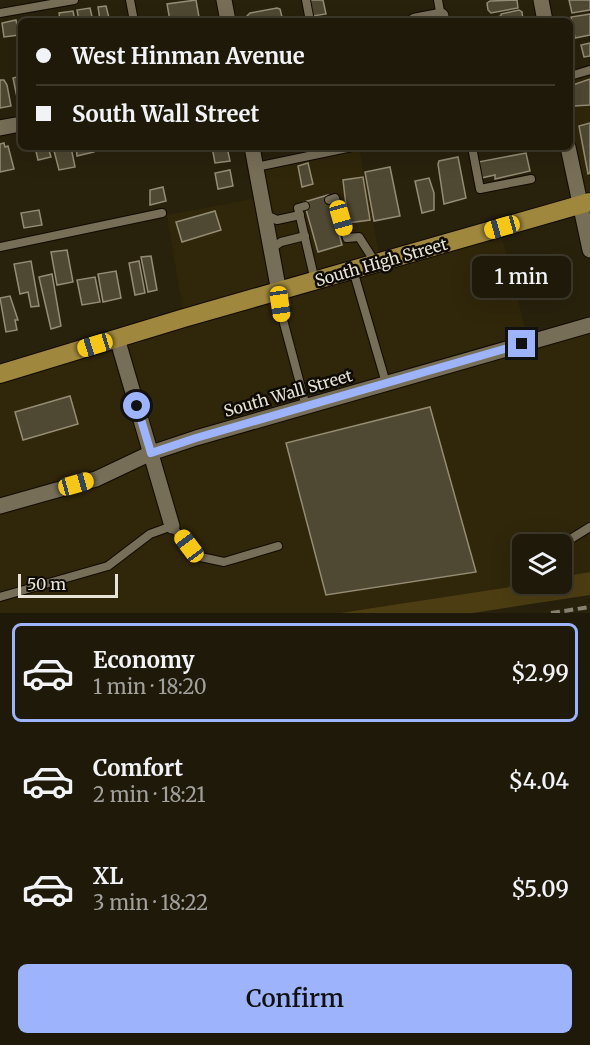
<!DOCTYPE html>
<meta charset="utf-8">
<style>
:root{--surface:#1e1909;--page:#2b2617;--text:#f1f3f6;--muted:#a1a09c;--line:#3c382a;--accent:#9db4fd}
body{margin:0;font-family:Merriweather,serif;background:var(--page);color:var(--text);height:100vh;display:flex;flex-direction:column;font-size:22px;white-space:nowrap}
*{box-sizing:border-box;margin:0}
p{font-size:20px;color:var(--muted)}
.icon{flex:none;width:33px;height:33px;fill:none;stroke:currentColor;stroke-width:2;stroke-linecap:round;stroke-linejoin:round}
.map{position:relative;height:613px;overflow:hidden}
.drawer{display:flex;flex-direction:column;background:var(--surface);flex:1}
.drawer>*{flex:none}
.banner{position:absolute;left:18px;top:18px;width:555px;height:132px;border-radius:9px;box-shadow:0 6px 24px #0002,0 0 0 2px var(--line);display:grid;align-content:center;height:132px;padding:0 18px;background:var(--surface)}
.tools{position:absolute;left:512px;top:534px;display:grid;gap:12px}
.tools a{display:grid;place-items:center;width:60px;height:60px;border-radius:9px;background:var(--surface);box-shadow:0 6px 24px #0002,0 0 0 2px var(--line);font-size:30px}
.scale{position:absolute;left:18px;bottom:15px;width:100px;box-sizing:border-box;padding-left:6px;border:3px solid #e7e3d6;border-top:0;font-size:16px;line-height:21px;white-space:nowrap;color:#e7e3d6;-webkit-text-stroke:4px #0e0b04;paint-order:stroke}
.end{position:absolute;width:27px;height:27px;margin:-14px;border:8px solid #9db4fd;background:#111;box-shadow:0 0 0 3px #111}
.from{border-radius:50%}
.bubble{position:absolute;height:42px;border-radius:9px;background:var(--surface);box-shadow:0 6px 24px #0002,0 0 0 2px var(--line);font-size:20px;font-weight:600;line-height:42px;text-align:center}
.car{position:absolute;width:18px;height:36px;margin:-18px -9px;border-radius:8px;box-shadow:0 0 4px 2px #0007;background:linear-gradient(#f5c518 24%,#345 0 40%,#f5c518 0 76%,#345 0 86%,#f5c518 0)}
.banner b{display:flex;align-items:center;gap:21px;height:57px;font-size:22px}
.banner b+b{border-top:2px solid var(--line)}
.banner i{width:15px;height:15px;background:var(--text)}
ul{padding:10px 0 0;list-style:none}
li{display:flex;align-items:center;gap:18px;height:99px;margin:0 12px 9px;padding:0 6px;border:3px solid transparent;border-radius:9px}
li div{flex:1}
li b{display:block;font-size:22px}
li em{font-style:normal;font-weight:600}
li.on{border-color:var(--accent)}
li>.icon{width:54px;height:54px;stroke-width:1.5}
.button{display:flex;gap:12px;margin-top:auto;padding:12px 18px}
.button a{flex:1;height:69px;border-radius:9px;background:var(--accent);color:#111;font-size:24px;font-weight:600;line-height:69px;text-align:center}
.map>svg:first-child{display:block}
.built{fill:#30260a}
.green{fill:#4c3d12}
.building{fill:#4f4832;stroke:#948c74;stroke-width:1.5}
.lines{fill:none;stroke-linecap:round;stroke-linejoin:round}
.lane-casing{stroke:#110a00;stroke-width:10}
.street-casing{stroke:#110a00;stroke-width:17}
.primary-casing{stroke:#110a00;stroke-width:20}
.lane{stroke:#766e57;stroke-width:8}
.street{stroke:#766e57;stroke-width:15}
.primary{stroke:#9f883e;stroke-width:18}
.rail{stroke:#888271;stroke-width:4;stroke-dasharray:9 4.5;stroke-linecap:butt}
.route{stroke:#9db4fd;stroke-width:8}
.labels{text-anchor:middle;stroke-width:5;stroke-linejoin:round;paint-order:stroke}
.street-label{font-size:16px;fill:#e7e3d6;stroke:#0e0b04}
</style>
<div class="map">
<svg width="590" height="613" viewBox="0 0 590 613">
<rect width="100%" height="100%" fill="#28210c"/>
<!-- built -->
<g class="built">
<path d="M 590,70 L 590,202 L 575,206 L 570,147 L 570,75 Z"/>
<path d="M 359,147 L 380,260 L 499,226 L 529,343 L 590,326 L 590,572 L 561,577 L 561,544 L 522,544 L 522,584 L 530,584 L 340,613 L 0,613 L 0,373 L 184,318 L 167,215 L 257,198 L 256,167 Z"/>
</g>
<!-- green -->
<path class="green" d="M 590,572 L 590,595 L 473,613 L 340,613 L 530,584 L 561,584 L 561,577 Z"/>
<!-- building -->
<g class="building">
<path d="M 196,0 L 199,17 L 170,21 L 167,4 Z"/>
<path d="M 310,0 L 323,0 L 326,14 L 313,16 Z"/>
<path d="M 517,0 L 518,8 L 491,13 L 488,10 L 487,3 L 490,1 Z"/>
<path d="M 590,0 L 590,10 L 572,13 L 569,0 Z"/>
<path d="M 106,6 L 109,18 L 100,20 L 98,7 Z"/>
<path d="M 90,8 L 93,21 L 79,21 L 77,10 Z"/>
<path d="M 277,8 L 280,9 L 282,17 L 278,18 L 279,21 L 248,21 L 247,16 L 250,13 Z"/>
<path d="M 519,10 L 522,12 L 523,20 L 492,21 L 492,18 L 501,16 L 501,14 Z"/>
<path d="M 73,11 L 75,21 L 60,21 L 59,13 Z"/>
<path d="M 590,14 L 590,35 L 575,38 L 571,17 Z"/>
<path d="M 16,20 L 19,35 L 4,37 L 2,23 Z"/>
<path d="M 590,43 L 590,56 L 584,57 L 581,45 Z"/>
<path d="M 21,76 L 21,101 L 18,102 L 13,78 Z"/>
<path d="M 590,79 L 590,105 L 574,106 L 570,86 Z"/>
<path d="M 0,80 L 4,80 L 7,85 L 11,106 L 0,108 Z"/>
<path d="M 590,123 L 590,173 L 588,174 L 579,126 Z"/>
<path d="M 4,143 L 5,147 L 8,146 L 14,169 L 0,172 L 0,144 Z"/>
<path d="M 35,147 L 48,147 L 51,157 L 38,160 Z"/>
<path d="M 53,147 L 71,147 L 75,167 L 59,170 Z"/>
<path d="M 76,147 L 93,147 L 94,152 L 77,156 Z"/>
<path d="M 212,147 L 227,147 L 230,161 L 215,163 Z"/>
<path d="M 526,153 L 530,171 L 495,179 L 495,175 L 481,178 L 478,162 Z"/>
<path d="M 458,157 L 466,198 L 444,204 L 438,164 L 439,161 Z"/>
<path d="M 308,163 L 313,184 L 302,187 L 298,166 Z"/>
<path d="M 390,167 L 400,216 L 374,221 L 365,172 Z"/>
<path d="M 230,170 L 233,186 L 218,189 L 215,173 Z"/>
<path d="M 363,177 L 370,220 L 348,223 L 343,180 Z"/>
<path d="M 429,178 L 434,193 L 434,210 L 422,213 L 415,181 Z"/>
<path d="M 163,187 L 166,201 L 150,205 L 150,190 Z"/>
<path d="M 328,195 L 342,245 L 318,252 L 304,202 Z"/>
<path d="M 39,210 L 42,225 L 24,228 L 21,213 Z"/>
<path d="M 215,211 L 221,230 L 182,242 L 176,222 Z"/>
<path d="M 67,250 L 73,282 L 57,285 L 51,252 Z"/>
<path d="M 151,256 L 157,290 L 148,292 L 141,257 Z"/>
<path d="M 31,261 L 39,306 L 31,307 L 28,292 L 20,294 L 14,264 Z"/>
<path d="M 139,261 L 145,293 L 135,295 L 129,263 Z"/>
<path d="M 116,271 L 121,298 L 103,302 L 98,274 Z"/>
<path d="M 52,274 L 61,326 L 51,329 L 39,277 Z"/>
<path d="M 95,277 L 100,302 L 82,305 L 77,280 Z"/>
<path d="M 10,296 L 18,320 L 15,320 L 17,330 L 6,332 L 0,298 Z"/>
<path d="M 70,396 L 78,424 L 23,440 L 15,412 Z"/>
<path d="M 430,407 L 476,572 L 326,595 L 286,443 Z"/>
</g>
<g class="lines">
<defs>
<g id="lane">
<path d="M 130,0 L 134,21"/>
<path d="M 306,0 L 310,21"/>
<path d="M 438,0 L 441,17"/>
<path d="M 0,13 L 74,0"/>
<path d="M 570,76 L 590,70"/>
<path d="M 472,147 L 480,189 L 531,179"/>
<path d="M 256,167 L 352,147"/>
<path d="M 329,200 L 335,198 L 347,238 L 359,237 L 375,262"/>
<path d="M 305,206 L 298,208 L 315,281"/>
<path d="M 266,215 L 277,220 L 300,215"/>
<path d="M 0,247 L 162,213"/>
<path d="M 271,249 L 281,242 L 305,236"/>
<path d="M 353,270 L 386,383"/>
<path d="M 279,292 L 282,316 L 306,406"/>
<path d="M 561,545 L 590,527"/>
<path d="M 0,597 L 108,566 L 150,534 L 172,526 L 196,556 L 224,562 L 278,546"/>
</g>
<g id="street">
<path d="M 224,0 L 228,21"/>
<path d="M 541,0 L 545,21"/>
<path d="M 415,21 L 441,16"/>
<path d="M 0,128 L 21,124"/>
<path d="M 252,147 L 279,292"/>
<path d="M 568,147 L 590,250"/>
<path d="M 117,338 L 172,526"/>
<path d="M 0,506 L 96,479 L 151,453 L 196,438 L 590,325"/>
</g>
<path id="primary" d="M 0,374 L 184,318 L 590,202"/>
</defs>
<!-- lane casing -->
<use href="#lane" class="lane-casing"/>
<!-- street casing -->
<use href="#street" class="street-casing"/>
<!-- primary casing -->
<use href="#primary" class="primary-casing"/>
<!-- lane -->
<use href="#lane" class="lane"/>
<!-- street -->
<use href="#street" class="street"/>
<!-- primary -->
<use href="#primary" class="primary"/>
<!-- rail -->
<path class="rail" d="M 551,613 L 590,607"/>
</g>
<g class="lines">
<!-- route -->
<path class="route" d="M 137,406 L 151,453 L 196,438 L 522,344"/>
</g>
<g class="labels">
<!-- street labels -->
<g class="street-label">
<text transform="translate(381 262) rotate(-16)" y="6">South High Street</text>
<text transform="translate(288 393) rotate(-16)" y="6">South Wall Street</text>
</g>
</g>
</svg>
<div class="tools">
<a><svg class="icon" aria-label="layers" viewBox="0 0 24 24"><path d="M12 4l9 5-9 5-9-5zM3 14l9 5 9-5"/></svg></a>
</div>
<div class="scale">50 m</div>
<i class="end from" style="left:137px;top:406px"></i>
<i class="end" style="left:522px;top:344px"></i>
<div class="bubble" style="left:472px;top:256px;width:99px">1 min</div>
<i class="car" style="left:341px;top:218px;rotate:164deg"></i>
<i class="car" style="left:502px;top:227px;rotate:254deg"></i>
<i class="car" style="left:280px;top:304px;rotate:172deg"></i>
<i class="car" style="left:95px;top:345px;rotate:253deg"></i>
<i class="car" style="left:76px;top:484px;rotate:74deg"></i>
<i class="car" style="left:189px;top:546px;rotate:323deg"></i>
<div class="banner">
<b><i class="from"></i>West Hinman Avenue</b>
<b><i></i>South Wall Street</b>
</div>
</div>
<section class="drawer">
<ul>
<li class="on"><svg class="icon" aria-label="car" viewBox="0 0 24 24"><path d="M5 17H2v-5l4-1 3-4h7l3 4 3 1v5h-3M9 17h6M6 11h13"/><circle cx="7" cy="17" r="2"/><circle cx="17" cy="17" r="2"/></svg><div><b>Economy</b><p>1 min · 18:20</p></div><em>$2.99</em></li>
<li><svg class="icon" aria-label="car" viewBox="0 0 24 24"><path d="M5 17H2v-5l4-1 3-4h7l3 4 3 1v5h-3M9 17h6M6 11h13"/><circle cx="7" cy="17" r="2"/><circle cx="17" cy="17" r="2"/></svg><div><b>Comfort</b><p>2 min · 18:21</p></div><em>$4.04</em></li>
<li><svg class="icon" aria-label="car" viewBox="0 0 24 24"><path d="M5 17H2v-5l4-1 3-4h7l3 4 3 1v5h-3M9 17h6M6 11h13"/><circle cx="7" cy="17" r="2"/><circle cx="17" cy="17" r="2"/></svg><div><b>XL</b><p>3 min · 18:22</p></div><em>$5.09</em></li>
</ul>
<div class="button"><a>Confirm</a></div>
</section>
